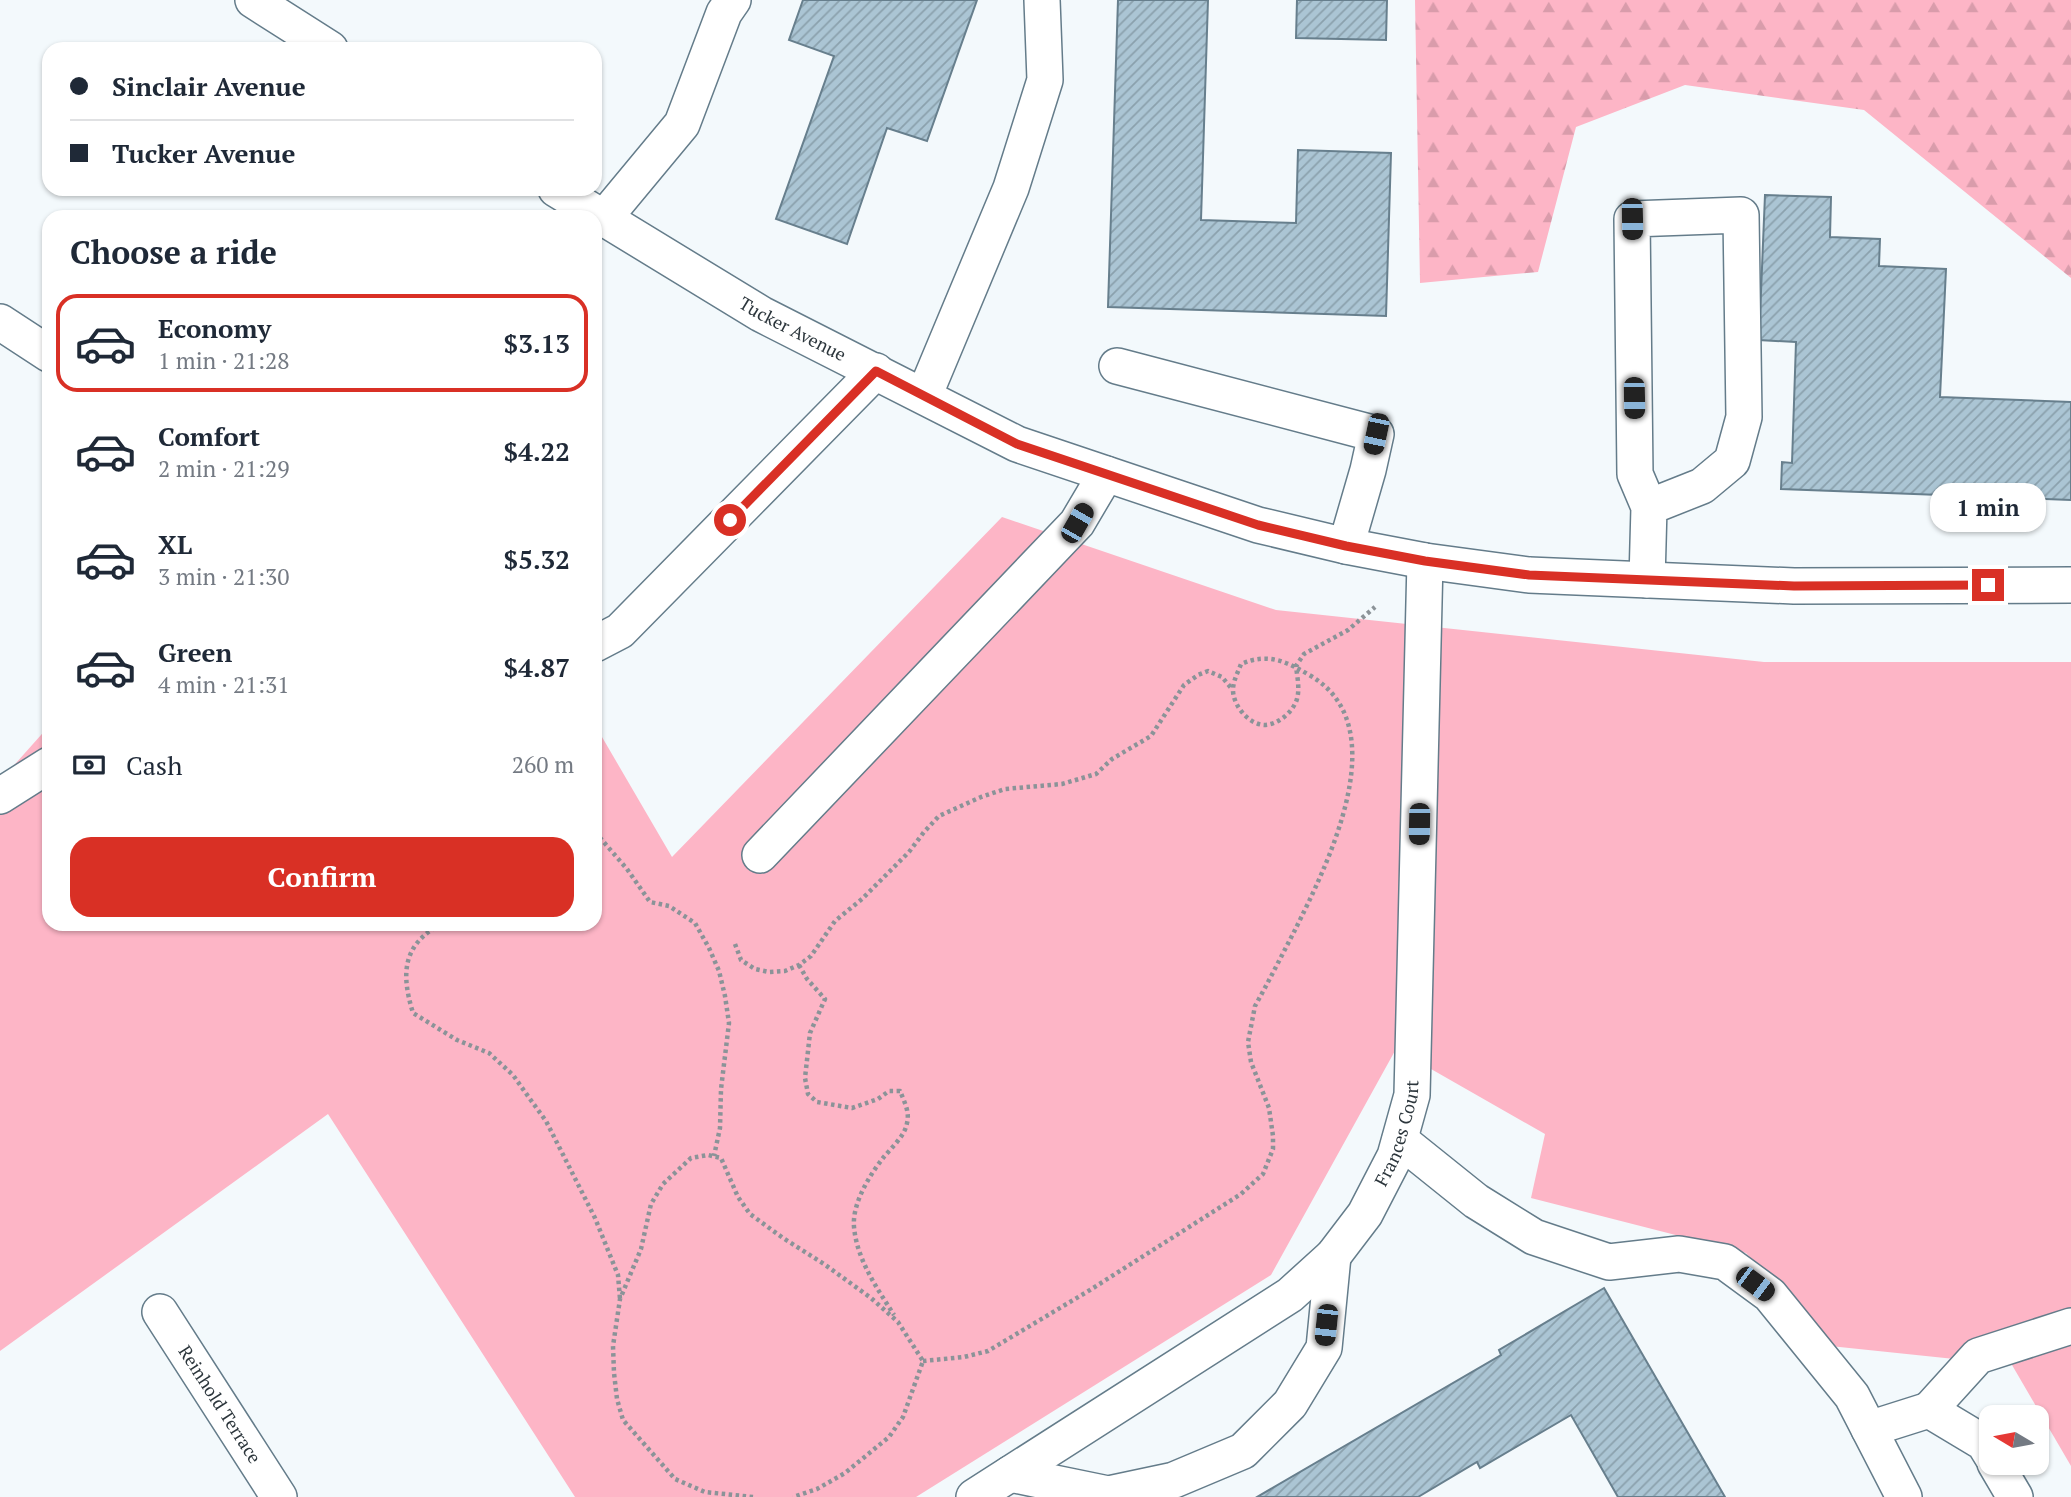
<!DOCTYPE html>
<meta charset="utf-8">
<style>
:root{--surface:#fff;--page:#f2f2f3;--text:#1f2937;--muted:#747a83;--line:#e0e1e3;--accent:#d93025}
body{margin:0;font-family:"PT Serif",serif;background:var(--page);color:var(--text);height:100vh;display:flex;flex-direction:column;font-size:26px;white-space:nowrap}
*{box-sizing:border-box;margin:0}
p{font-size:23px;color:var(--muted)}
.icon{flex:none;width:38px;height:38px;fill:none;stroke:currentColor;stroke-width:2;stroke-linecap:round;stroke-linejoin:round}
.map{position:relative;flex:1;overflow:hidden}
.side{position:absolute;left:42px;top:210px;width:560px;height:721px;display:flex;flex-direction:column;background:var(--surface);border-radius:21px;box-shadow:0 2px 5px #0004}
.side>*{flex:none}
.banner{position:absolute;left:42px;top:42px;width:560px;height:154px;border-radius:21px;box-shadow:0 2px 5px #0004;display:grid;align-content:center;height:154px;padding:0 28px;background:var(--surface)}
.needle{width:46px;rotate:280deg}
.buttons{position:absolute;left:1979px;top:1405px;display:grid;gap:14px}
.buttons a{display:grid;place-items:center;width:70px;height:70px;border-radius:14px;background:var(--surface);box-shadow:0 2px 5px #0004;font-size:35px}
.end{position:absolute;width:32px;height:32px;margin:-16px;border:9px solid #d93025;background:#fff;box-shadow:0 0 0 4px #fff}
.from{border-radius:50%}
.bubble{position:absolute;height:49px;border-radius:21px;background:var(--surface);box-shadow:0 2px 5px #0004;font-size:23px;font-weight:600;line-height:49px;text-align:center}
.car{position:absolute;width:21px;height:42px;margin:-21px -10px;border-radius:9px;box-shadow:0 0 5px 2px #0007;background:linear-gradient(#222 24%,#8ab4d8 0 40%,#222 0 76%,#8ab4d8 0 86%,#222 0)}
.banner b{display:flex;align-items:center;gap:24px;height:66px;font-size:26px}
.banner b+b{border-top:2px solid var(--line)}
.banner i{width:18px;height:18px;background:var(--text)}
ul{padding:0;list-style:none}
li{display:flex;align-items:center;gap:21px;height:98px;margin:0 14px 10px;padding:0 14px;border:4px solid transparent;border-radius:21px}
li div{flex:1}
li b{display:block;font-size:26px}
li em{font-style:normal;font-weight:600}
li.current{border-color:var(--accent)}
li>.icon{width:63px;height:63px;stroke-width:1.5}
h2{padding:0 28px;font-size:32px;line-height:84px}
.pay{display:flex;align-items:center;gap:18px;height:77px;padding:0 28px;font-size:26px}
.pay p{margin-inline-start:auto}
.primary-button{display:flex;gap:14px;margin-top:auto;padding:14px 28px}
.primary-button a{flex:1;height:80px;border-radius:21px;background:var(--accent);color:#fff;font-size:28px;font-weight:600;line-height:80px;text-align:center}
.map>svg:first-child{display:block}
.forest{fill:url(#forest-firs)}
.park{fill:#fdb5c6}
.building{fill:url(#building-hatch);stroke:#677f8d;stroke-width:2}
.lines{fill:none;stroke-linecap:round;stroke-linejoin:round}
.minor-casing{stroke:#647c8a;stroke-width:38}
.path{stroke:#8b9398;stroke-width:4.5;stroke-dasharray:3.5 3.5;stroke-linecap:butt}
.minor{stroke:#fff;stroke-width:35}
.route{stroke:#d93025;stroke-width:9}
.labels{text-anchor:middle;stroke-width:7;stroke-linejoin:round;paint-order:stroke}
.street-label{font-size:18px;fill:#2c363c;stroke:#f3f9fc}
</style>
<div class="map">
<svg width="2071" height="1497" viewBox="0 0 2071 1497">
<defs>
<pattern id="forest-firs" width="22" height="20" patternUnits="userSpaceOnUse" patternTransform="scale(1.75)"><rect width="22" height="20" fill="#fdb5c6"/><path d="M5 1l3.5 6h-7zM16 11l3.5 6h-7z" fill="#d99cab"/></pattern>
<pattern id="building-hatch" width="6" height="6" patternUnits="userSpaceOnUse" patternTransform="scale(1.75)"><rect width="6" height="6" fill="#abc5d4"/><path d="M-1 1l2-2M0 6l6-6M5 7l2-2" fill="none" stroke="#8ba1ad"/></pattern>
</defs>
<rect width="100%" height="100%" fill="#f3f9fc"/>
<!-- forest -->
<path class="forest" d="M 1415,0 L 2071,0 L 2071,278 L 1864,110 L 1685,85 L 1576,127 L 1538,272 L 1420,283 Z"/>
<!-- park -->
<path class="park" d="M 1002,517 L 1276,610 L 1764,662 L 2071,662 L 2071,1466 L 2012,1365 L 1830,1346 L 1746,1253 L 1531,1198 L 1545,1134 L 1396,1049 L 1271,1275 L 916,1497 L 575,1497 L 328,1114 L 0,1351 L 0,781 L 49,726 L 49,924 L 595,924 L 595,725 L 672,857 Z"/>
<!-- building -->
<g class="building">
<path d="M 803,0 L 977,0 L 927,141 L 887,128 L 847,244 L 776,219 L 834,56 L 789,40 Z"/>
<path d="M 1118,0 L 1208,0 L 1201,220 L 1296,223 L 1298,150 L 1391,153 L 1386,316 L 1108,307 Z"/>
<path d="M 1297,0 L 1387,0 L 1386,40 L 1296,38 Z"/>
<path d="M 1765,195 L 1831,197 L 1830,237 L 1880,239 L 1879,266 L 1946,269 L 1940,397 L 2071,402 L 2071,500 L 1781,489 L 1782,462 L 1792,463 L 1796,342 L 1759,340 Z"/>
<path d="M 1604,1288 L 1725,1497 L 1618,1497 L 1571,1415 L 1480,1468 L 1477,1462 L 1418,1497 L 1257,1497 L 1501,1355 L 1499,1350 Z"/>
</g>
<g class="lines">
<defs>
<g id="minor">
<path d="M 253,0 L 330,49"/>
<path id="s1" d="M 556,189 L 761,314 L 1017,444 L 1258,525 L 1346,546 L 1425,561 L 1529,575 L 1794,586 L 2071,585"/>
<path d="M 604,218 L 682,124 L 724,13 L 733,0"/>
<path d="M 0,322 L 49,354"/>
<path d="M 1117,366 L 1376,434 L 1368,470 L 1346,546"/>
<path d="M 924,396 L 1011,188 L 1045,80 L 1042,0"/>
<path d="M 1647,580 L 1649,507 L 1635,474 L 1632,219 L 1741,215 L 1744,417 L 1732,461 L 1702,486 L 1649,507"/>
<path d="M 595,644 L 620,631 L 876,371"/>
<path d="M 0,796 L 49,765"/>
<path d="M 760,855 L 1077,523 L 1106,474"/>
<path d="M 1400,1140 L 1476,1201 L 1534,1237 L 1609,1262 L 1679,1254 L 1725,1262 L 1770,1295 L 1852,1396 L 1904,1497"/>
<path id="s2" d="M 160,1312 L 279,1497"/>
<path d="M 1929,1410 L 1978,1356 L 2071,1326"/>
<path d="M 1869,1429 L 1929,1410 L 1984,1443 L 1992,1456"/>
<path d="M 1995,1463 L 2015,1497"/>
<path d="M 1010,1474 L 1108,1494 L 1174,1480 L 1243,1451 L 1290,1404 L 1324,1348 L 1333,1256"/>
<path id="s3" d="M 974,1497 L 1290,1295 L 1333,1256 L 1365,1214 L 1395,1156 L 1412,1095 L 1425,561"/>
</g>
</defs>
<!-- minor casing -->
<use href="#minor" class="minor-casing"/>
<!-- path -->
<g class="path">
<path d="M 595,832 L 627,869 L 650,902 L 669,906 L 695,923 L 709,948 L 719,971 L 725,996 L 729,1023 L 721,1089 L 720,1128 L 714,1156"/>
<path d="M 441,924 C 402,945 401,974 413,1013 L 457,1040 L 489,1053 L 513,1075 L 530,1099 L 546,1121 L 595,1218 L 618,1275 L 620,1299"/>
<path d="M 735,944 L 741,960 L 755,969 L 769,972 L 785,971 L 799,965 L 811,956 L 835,921 L 862,899 L 909,852 L 924,832 L 939,816 L 981,797 L 1005,789 L 1062,784 L 1096,774 L 1112,759 L 1151,736 L 1184,685 L 1198,675 L 1208,671 L 1222,677 L 1232,689"/>
<path d="M 799,965 L 807,979 L 825,999 L 810,1033 L 805,1078 L 808,1094 L 817,1102 L 852,1108 L 878,1099 L 889,1091 L 900,1091 C 904,1101 910,1112 907,1123 C 905,1136 891,1148 883,1158 C 869,1176 852,1204 854,1227 C 857,1260 877,1288 894,1315"/>
<path d="M 923,1361 L 964,1357 L 988,1351 L 1090,1290 L 1241,1194 L 1263,1174 L 1273,1149 L 1273,1136 L 1269,1108 L 1251,1062 L 1248,1042 L 1255,1006 C 1269,981 1282,955 1295,930 C 1327,865 1397,727 1311,676 C 1287,662 1269,652 1241,664 C 1238,672 1233,681 1233,690 C 1233,705 1248,724 1264,725 C 1278,725 1293,712 1297,699 C 1300,688 1297,676 1296,666 L 1304,654 L 1348,630 L 1375,607"/>
<path d="M 753,1497 L 705,1492 L 675,1479 L 623,1420 L 617,1399 L 614,1373 L 613,1346 L 620,1299 L 641,1249 L 651,1204 L 663,1184 L 691,1158 L 708,1155 L 721,1158 L 738,1197 L 750,1214 L 783,1238 L 824,1264 L 871,1298 L 898,1322 L 923,1361 L 903,1417 L 889,1437 L 845,1473 L 817,1489 L 793,1497"/>
</g>
<!-- minor -->
<use href="#minor" class="minor"/>
</g>
<g class="lines">
<!-- route -->
<path class="route" d="M 730,520 L 876,371 L 1017,444 L 1258,525 L 1346,546 L 1425,561 L 1529,575 L 1794,586 L 1988,585"/>
</g>
<g class="labels">
<!-- street labels -->
<g class="street-label">
<text dy="6" stroke="none"><textPath href="#s1" startOffset="275">Tucker Avenue</textPath></text>
<text dy="6" stroke="none"><textPath href="#s3" startOffset="574">Frances Court</textPath></text>
<text dy="6" stroke="none"><textPath href="#s2" startOffset="110">Reinhold Terrace</textPath></text>
</g>
</g>
</svg>
<div class="buttons">
<a><svg class="needle" viewBox="-14 -14 28 28"><path d="M0-13l5 13h-10z" fill="#e53935"/><path d="M0 13l5-13h-10z" fill="#747a83"/></svg></a>
</div>
<i class="end from" style="left:730px;top:520px"></i>
<i class="end" style="left:1988px;top:585px"></i>
<div class="bubble" style="left:1930px;top:483px;width:116px">1 min</div>
<i class="car" style="left:1632px;top:219px;rotate:179deg"></i>
<i class="car" style="left:1634px;top:398px;rotate:179deg"></i>
<i class="car" style="left:1376px;top:434px;rotate:192deg"></i>
<i class="car" style="left:1077px;top:523px;rotate:30deg"></i>
<i class="car" style="left:1419px;top:824px;rotate:181deg"></i>
<i class="car" style="left:1755px;top:1284px;rotate:127deg"></i>
<i class="car" style="left:1326px;top:1325px;rotate:186deg"></i>
<div class="banner">
<b><i class="from"></i>Sinclair Avenue</b>
<b><i></i>Tucker Avenue</b>
</div>
<section class="side">
<h2>Choose a ride</h2>
<ul>
<li class="current"><svg class="icon" aria-label="car" viewBox="0 0 24 24"><path d="M5 17H2v-5l4-1 3-4h7l3 4 3 1v5h-3M9 17h6M6 11h13"/><circle cx="7" cy="17" r="2"/><circle cx="17" cy="17" r="2"/></svg><div><b>Economy</b><p>1 min · 21:28</p></div><em>$3.13</em></li>
<li><svg class="icon" aria-label="car" viewBox="0 0 24 24"><path d="M5 17H2v-5l4-1 3-4h7l3 4 3 1v5h-3M9 17h6M6 11h13"/><circle cx="7" cy="17" r="2"/><circle cx="17" cy="17" r="2"/></svg><div><b>Comfort</b><p>2 min · 21:29</p></div><em>$4.22</em></li>
<li><svg class="icon" aria-label="car" viewBox="0 0 24 24"><path d="M5 17H2v-5l4-1 3-4h7l3 4 3 1v5h-3M9 17h6M6 11h13"/><circle cx="7" cy="17" r="2"/><circle cx="17" cy="17" r="2"/></svg><div><b>XL</b><p>3 min · 21:30</p></div><em>$5.32</em></li>
<li><svg class="icon" aria-label="car" viewBox="0 0 24 24"><path d="M5 17H2v-5l4-1 3-4h7l3 4 3 1v5h-3M9 17h6M6 11h13"/><circle cx="7" cy="17" r="2"/><circle cx="17" cy="17" r="2"/></svg><div><b>Green</b><p>4 min · 21:31</p></div><em>$4.87</em></li>
</ul>
<div class="pay"><svg class="icon" aria-label="cash" viewBox="0 0 24 24"><path d="M3 7h18v10H3z"/><circle cx="12" cy="12" r="2"/></svg>Cash<p>260 m</p></div>
<div class="primary-button"><a>Confirm</a></div>
</section>
</div>
